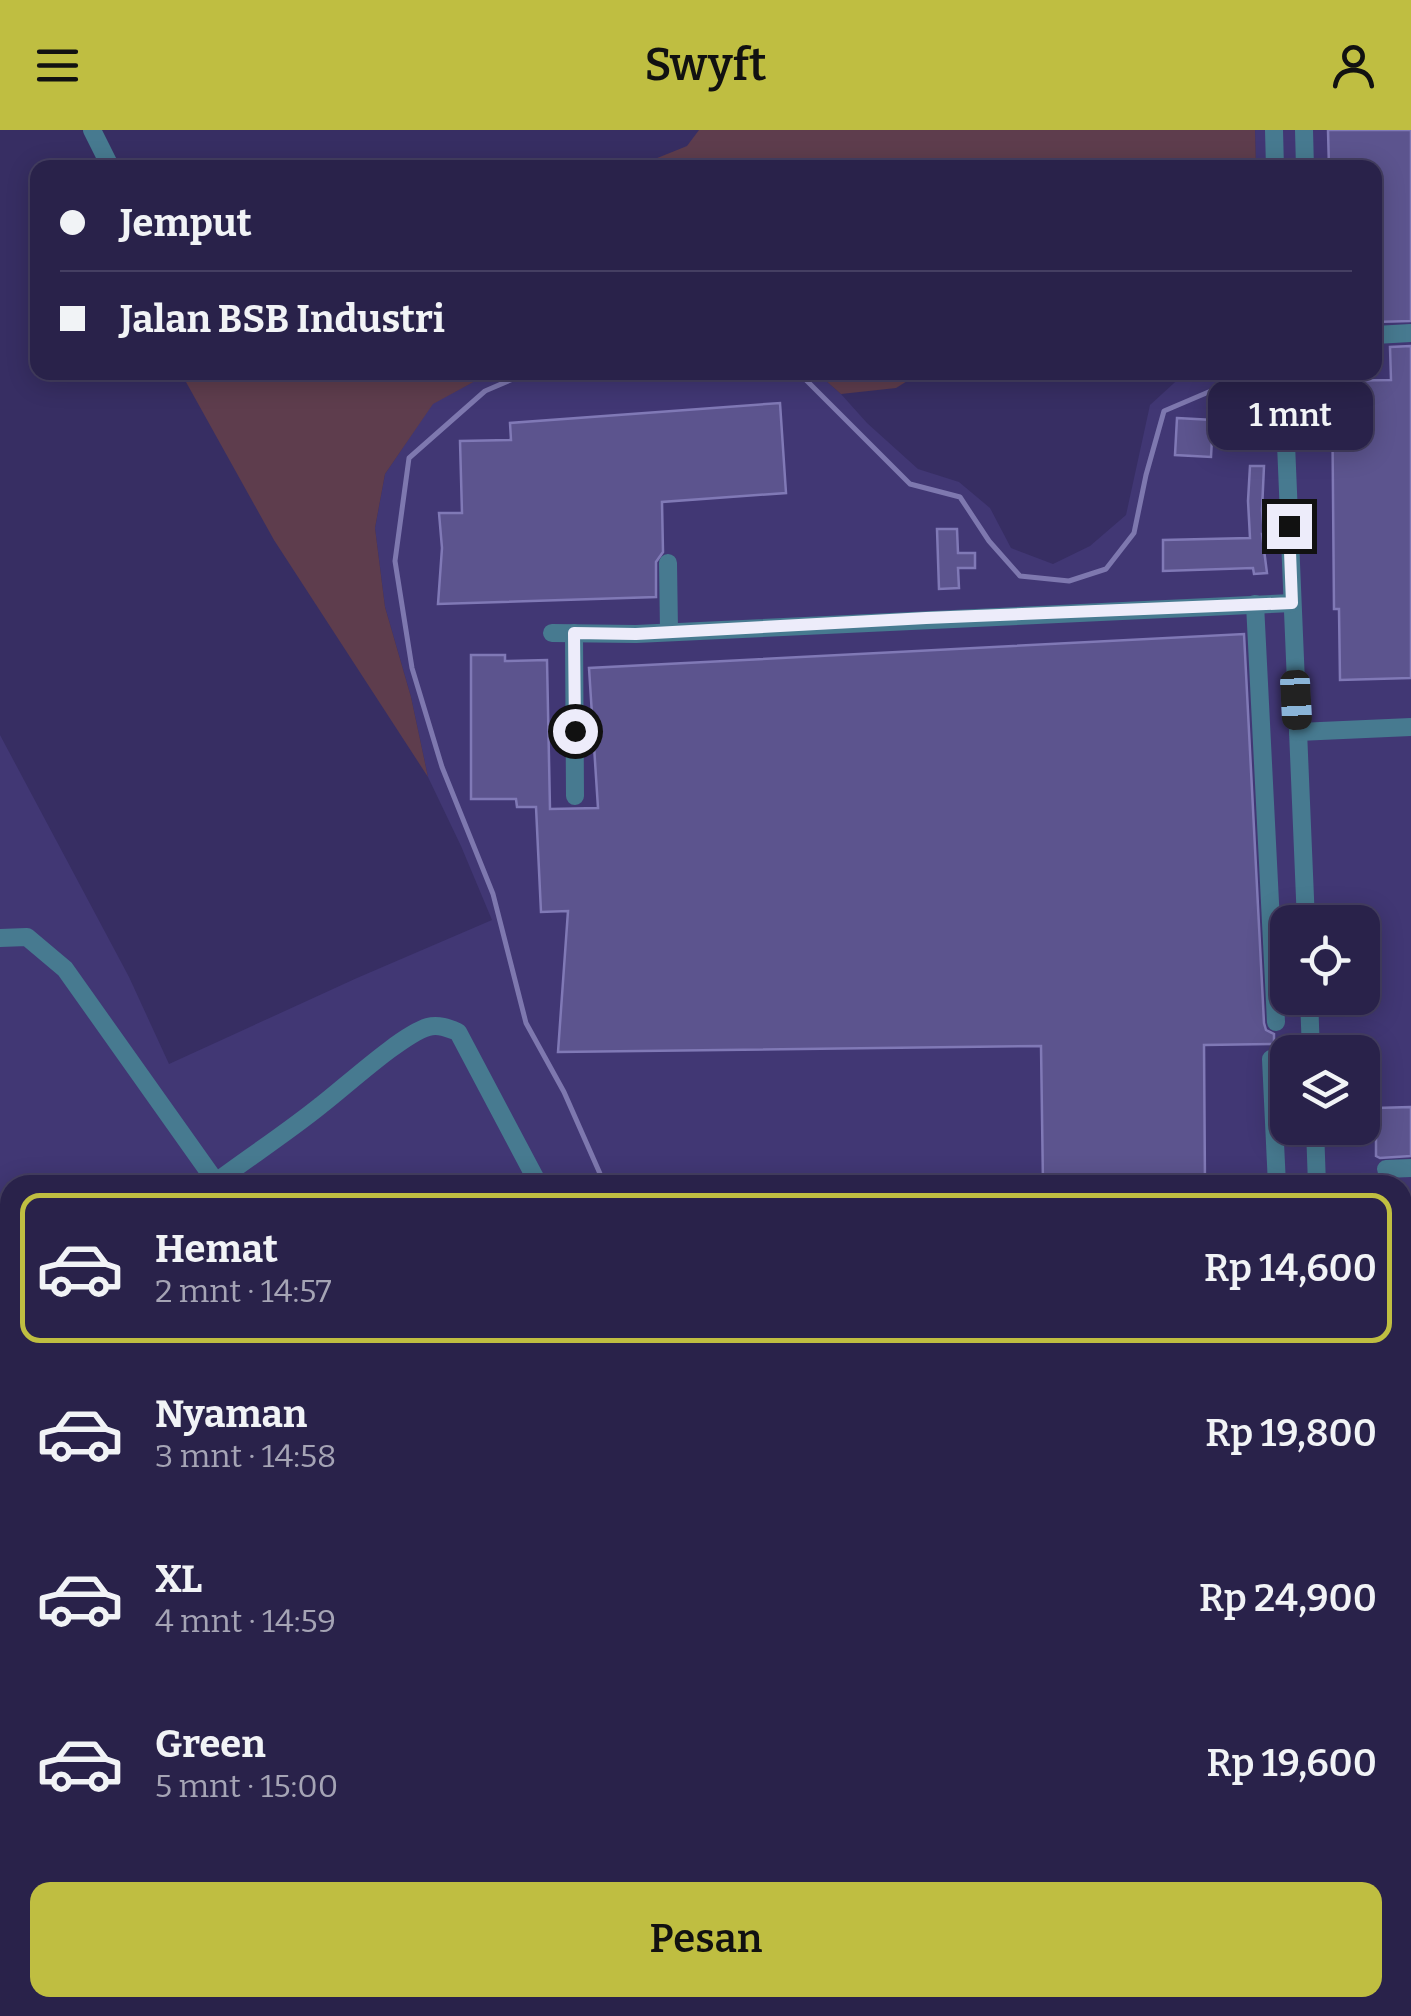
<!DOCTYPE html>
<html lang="id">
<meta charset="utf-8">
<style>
:root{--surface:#29224a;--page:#312a51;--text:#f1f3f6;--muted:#a5a4b5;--line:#453f62;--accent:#bfbe41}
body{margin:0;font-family:Bitter,serif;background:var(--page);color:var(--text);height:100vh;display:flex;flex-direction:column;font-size:38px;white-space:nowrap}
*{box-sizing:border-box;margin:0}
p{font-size:32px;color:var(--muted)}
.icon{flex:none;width:55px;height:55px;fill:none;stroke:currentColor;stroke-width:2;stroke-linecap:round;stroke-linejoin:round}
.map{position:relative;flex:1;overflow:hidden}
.side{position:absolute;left:0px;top:1045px;width:1412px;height:842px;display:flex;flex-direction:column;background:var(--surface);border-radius:30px 30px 0 0;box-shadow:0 5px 25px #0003,0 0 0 2px var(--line)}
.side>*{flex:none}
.guide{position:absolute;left:30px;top:30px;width:1352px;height:220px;border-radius:20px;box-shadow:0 5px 25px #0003,0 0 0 2px var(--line);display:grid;align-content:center;height:220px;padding:0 30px;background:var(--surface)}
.buttons{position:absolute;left:1270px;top:775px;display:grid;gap:20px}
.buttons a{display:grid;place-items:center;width:110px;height:110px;border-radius:20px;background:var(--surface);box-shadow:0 5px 25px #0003,0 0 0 2px var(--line);font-size:50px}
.end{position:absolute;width:45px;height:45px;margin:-22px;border:12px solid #edecfa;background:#111;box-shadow:0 0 0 5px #111}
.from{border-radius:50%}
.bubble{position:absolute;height:70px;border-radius:20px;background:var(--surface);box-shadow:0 5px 25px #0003,0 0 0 2px var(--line);font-size:32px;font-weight:600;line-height:70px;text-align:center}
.car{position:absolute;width:30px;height:60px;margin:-30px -15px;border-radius:12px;box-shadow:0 0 8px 2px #0007;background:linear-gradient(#222 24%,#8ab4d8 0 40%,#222 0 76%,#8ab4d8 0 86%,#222 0)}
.guide b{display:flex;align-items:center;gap:35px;height:95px;font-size:38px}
.guide b+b{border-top:2px solid var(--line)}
.guide i{width:25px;height:25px;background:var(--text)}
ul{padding:18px 0 0;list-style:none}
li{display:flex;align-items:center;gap:30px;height:150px;margin:0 20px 15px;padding:0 10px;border:5px solid transparent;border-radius:20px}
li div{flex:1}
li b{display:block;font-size:38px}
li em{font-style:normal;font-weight:600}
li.active{border-color:var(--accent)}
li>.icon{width:90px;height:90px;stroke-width:1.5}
.button{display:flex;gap:20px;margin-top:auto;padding:20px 30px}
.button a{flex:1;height:115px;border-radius:20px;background:var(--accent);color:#111;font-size:40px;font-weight:600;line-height:115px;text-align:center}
header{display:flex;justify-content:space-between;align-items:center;height:130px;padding:0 30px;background:var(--accent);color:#111;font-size:45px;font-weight:600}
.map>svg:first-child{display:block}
.built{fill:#413774;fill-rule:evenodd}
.green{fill:#5e3d4d}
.forest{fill:#834b68}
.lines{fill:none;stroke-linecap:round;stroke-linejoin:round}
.stream{stroke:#7e78af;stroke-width:5}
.building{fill:#5c548e;stroke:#8079b6;stroke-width:2.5}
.minor{stroke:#477a90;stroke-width:18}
.major{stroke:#44b9e8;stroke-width:22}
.route{stroke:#edecfa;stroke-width:12}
</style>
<header><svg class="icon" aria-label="menu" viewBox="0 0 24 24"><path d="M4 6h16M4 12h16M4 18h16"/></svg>Swyft<svg class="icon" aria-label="person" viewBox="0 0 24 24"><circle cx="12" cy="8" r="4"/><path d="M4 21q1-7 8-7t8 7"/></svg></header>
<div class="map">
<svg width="1411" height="1886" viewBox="0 0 1411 1886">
<rect width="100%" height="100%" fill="#372e63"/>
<!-- built -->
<path class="built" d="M 1255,0 L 1411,0 L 1411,1886 L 714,1886 L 714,1878 L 1402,1878 L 1402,1055 L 10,1055 L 10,1630 L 0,1625 L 0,605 L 129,847 L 169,934 L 357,848 L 492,790 L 461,716 L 428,647 L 411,567 L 385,477 L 375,398 L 385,344 L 433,273 L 490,243 L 817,243 L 841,264 L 867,293 L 918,339 L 959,352 L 990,378 L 1011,418 L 1053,434 L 1090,416 L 1126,385 L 1150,275 L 1185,243 L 1375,242 L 1375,38 L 1256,37 ZM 1288,792 L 1362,792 L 1362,868 L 1288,868 ZM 1288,922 L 1362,922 L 1362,998 L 1288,998 Z"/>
<!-- green -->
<g class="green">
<path d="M 699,0 L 1255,0 L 1256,37 L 635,37 L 687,16 Z"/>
<path d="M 181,243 L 490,243 L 433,274 L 385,344 L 375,398 L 385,477 L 411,567 L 428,647 L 274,410 Z"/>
<path d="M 817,243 L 920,243 L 896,258 L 841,264 Z"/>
</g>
<!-- forest -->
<path class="forest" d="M 0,1732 L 10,1734 L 10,1878 L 562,1878 L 567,1886 L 0,1886 Z"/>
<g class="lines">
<!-- stream -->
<g class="stream">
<path d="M 529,242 L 485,261 L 409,328 L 395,431 L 412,538 L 442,637 L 493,764 L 526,893 L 564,962 L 605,1055"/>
<path d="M 798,242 L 910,354 L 960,367 L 989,411 L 1020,446 L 1069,451 L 1106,439 L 1134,403 L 1146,345 L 1164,281 L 1225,255"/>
<path d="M 699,1878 L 699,1886"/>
</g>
</g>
<!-- building -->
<g class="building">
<path d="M 1328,0 L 1411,0 L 1411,191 L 1375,192 L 1375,38 L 1329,38 Z"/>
<path d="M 1411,216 L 1411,548 L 1340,550 L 1339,479 L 1334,479 L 1332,251 L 1391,250 L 1390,217 Z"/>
<path d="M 780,273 L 786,363 L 662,372 L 663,422 L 656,432 L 656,467 L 438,474 L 442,418 L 439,383 L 462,383 L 460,311 L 511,310 L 510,293 Z"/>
<path d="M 1177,288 L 1213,290 L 1211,327 L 1175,325 Z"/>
<path d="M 1250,336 L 1264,336 L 1262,380 L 1264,404 L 1262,404 L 1267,443 L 1254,444 L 1253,438 L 1163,441 L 1163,410 L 1250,408 L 1248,371 Z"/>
<path d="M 937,399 L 957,399 L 958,423 L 975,423 L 975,438 L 958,438 L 959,458 L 939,459 Z"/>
<path d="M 1244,504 L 1264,893 L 1266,900 L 1274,904 L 1274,914 L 1204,915 L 1205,1055 L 1043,1055 L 1041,916 L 558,922 L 568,781 L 541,782 L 536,677 L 517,677 L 516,669 L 471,669 L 471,525 L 505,525 L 505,531 L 547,530 L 550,679 L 598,678 L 589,538 Z"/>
<path d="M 1411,977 L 1411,1026 L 1380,1028 L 1376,1026 L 1376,978 Z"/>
</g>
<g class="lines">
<!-- minor -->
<g class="minor">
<path d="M 92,0 L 111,38"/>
<path d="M 1274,0 L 1275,38"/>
<path d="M 1304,0 L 1305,38"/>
<path d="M 1375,205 L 1411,203"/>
<path d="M 1283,242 L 1306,792"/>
<path d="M 668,433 L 669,501"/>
<path d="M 1255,474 L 1276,892"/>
<path d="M 552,503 L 636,504 L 1292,473"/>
<path d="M 574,503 L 575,666"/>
<path d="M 1298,602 L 1411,597"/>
<path d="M 0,808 L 27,807 L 65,839 L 216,1052"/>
<path d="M 1309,868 L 1311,922"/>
<path d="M 1271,929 L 1277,1055"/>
<path d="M 1315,998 L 1317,1055"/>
<path d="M 1386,1039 L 1411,1038"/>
<path d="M 212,1055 C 248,1028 285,1004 320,976 C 345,957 401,905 428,897 C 438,894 448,898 458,902 L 539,1055"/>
<path d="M 0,1214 L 10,1206"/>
<path d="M 1402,1452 L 1411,1453"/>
<path d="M 0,1568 L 10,1570"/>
</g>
<!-- major -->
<path class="major" d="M 0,1879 L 16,1886"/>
</g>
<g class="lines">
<!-- route -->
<path class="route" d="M 575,601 L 574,503 L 636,504 L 926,488 L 1292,473 L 1289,396"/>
</g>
</svg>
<div class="buttons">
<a><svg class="icon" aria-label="locate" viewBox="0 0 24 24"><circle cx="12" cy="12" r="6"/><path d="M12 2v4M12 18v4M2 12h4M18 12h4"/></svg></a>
<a><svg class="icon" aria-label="layers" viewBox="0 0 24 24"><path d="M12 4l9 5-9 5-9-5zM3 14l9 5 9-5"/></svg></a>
</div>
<i class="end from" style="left:575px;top:601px"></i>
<i class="end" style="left:1289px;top:396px"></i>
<div class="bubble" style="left:1208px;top:250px;width:165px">1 mnt</div>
<i class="car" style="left:1296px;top:570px;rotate:177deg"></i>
<div class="guide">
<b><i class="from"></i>Jemput</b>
<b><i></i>Jalan BSB Industri</b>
</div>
<section class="side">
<ul>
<li class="active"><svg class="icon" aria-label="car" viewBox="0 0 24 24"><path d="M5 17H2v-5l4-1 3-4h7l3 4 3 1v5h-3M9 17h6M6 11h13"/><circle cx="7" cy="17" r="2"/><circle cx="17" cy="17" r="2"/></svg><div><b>Hemat</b><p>2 mnt · 14:57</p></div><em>Rp 14,600</em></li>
<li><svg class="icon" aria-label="car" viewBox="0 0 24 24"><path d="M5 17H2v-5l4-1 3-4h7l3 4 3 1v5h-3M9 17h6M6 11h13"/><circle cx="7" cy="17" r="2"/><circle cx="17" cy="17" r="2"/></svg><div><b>Nyaman</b><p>3 mnt · 14:58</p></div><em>Rp 19,800</em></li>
<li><svg class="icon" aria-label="car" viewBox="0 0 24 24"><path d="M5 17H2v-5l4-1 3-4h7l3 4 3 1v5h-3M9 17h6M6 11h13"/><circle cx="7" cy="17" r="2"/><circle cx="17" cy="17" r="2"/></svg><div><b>XL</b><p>4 mnt · 14:59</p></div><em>Rp 24,900</em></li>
<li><svg class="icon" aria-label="car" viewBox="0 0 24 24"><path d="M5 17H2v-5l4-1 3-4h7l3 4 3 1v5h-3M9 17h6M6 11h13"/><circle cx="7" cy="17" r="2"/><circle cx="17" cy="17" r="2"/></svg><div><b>Green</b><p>5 mnt · 15:00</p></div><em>Rp 19,600</em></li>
</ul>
<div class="button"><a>Pesan</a></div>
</section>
</div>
